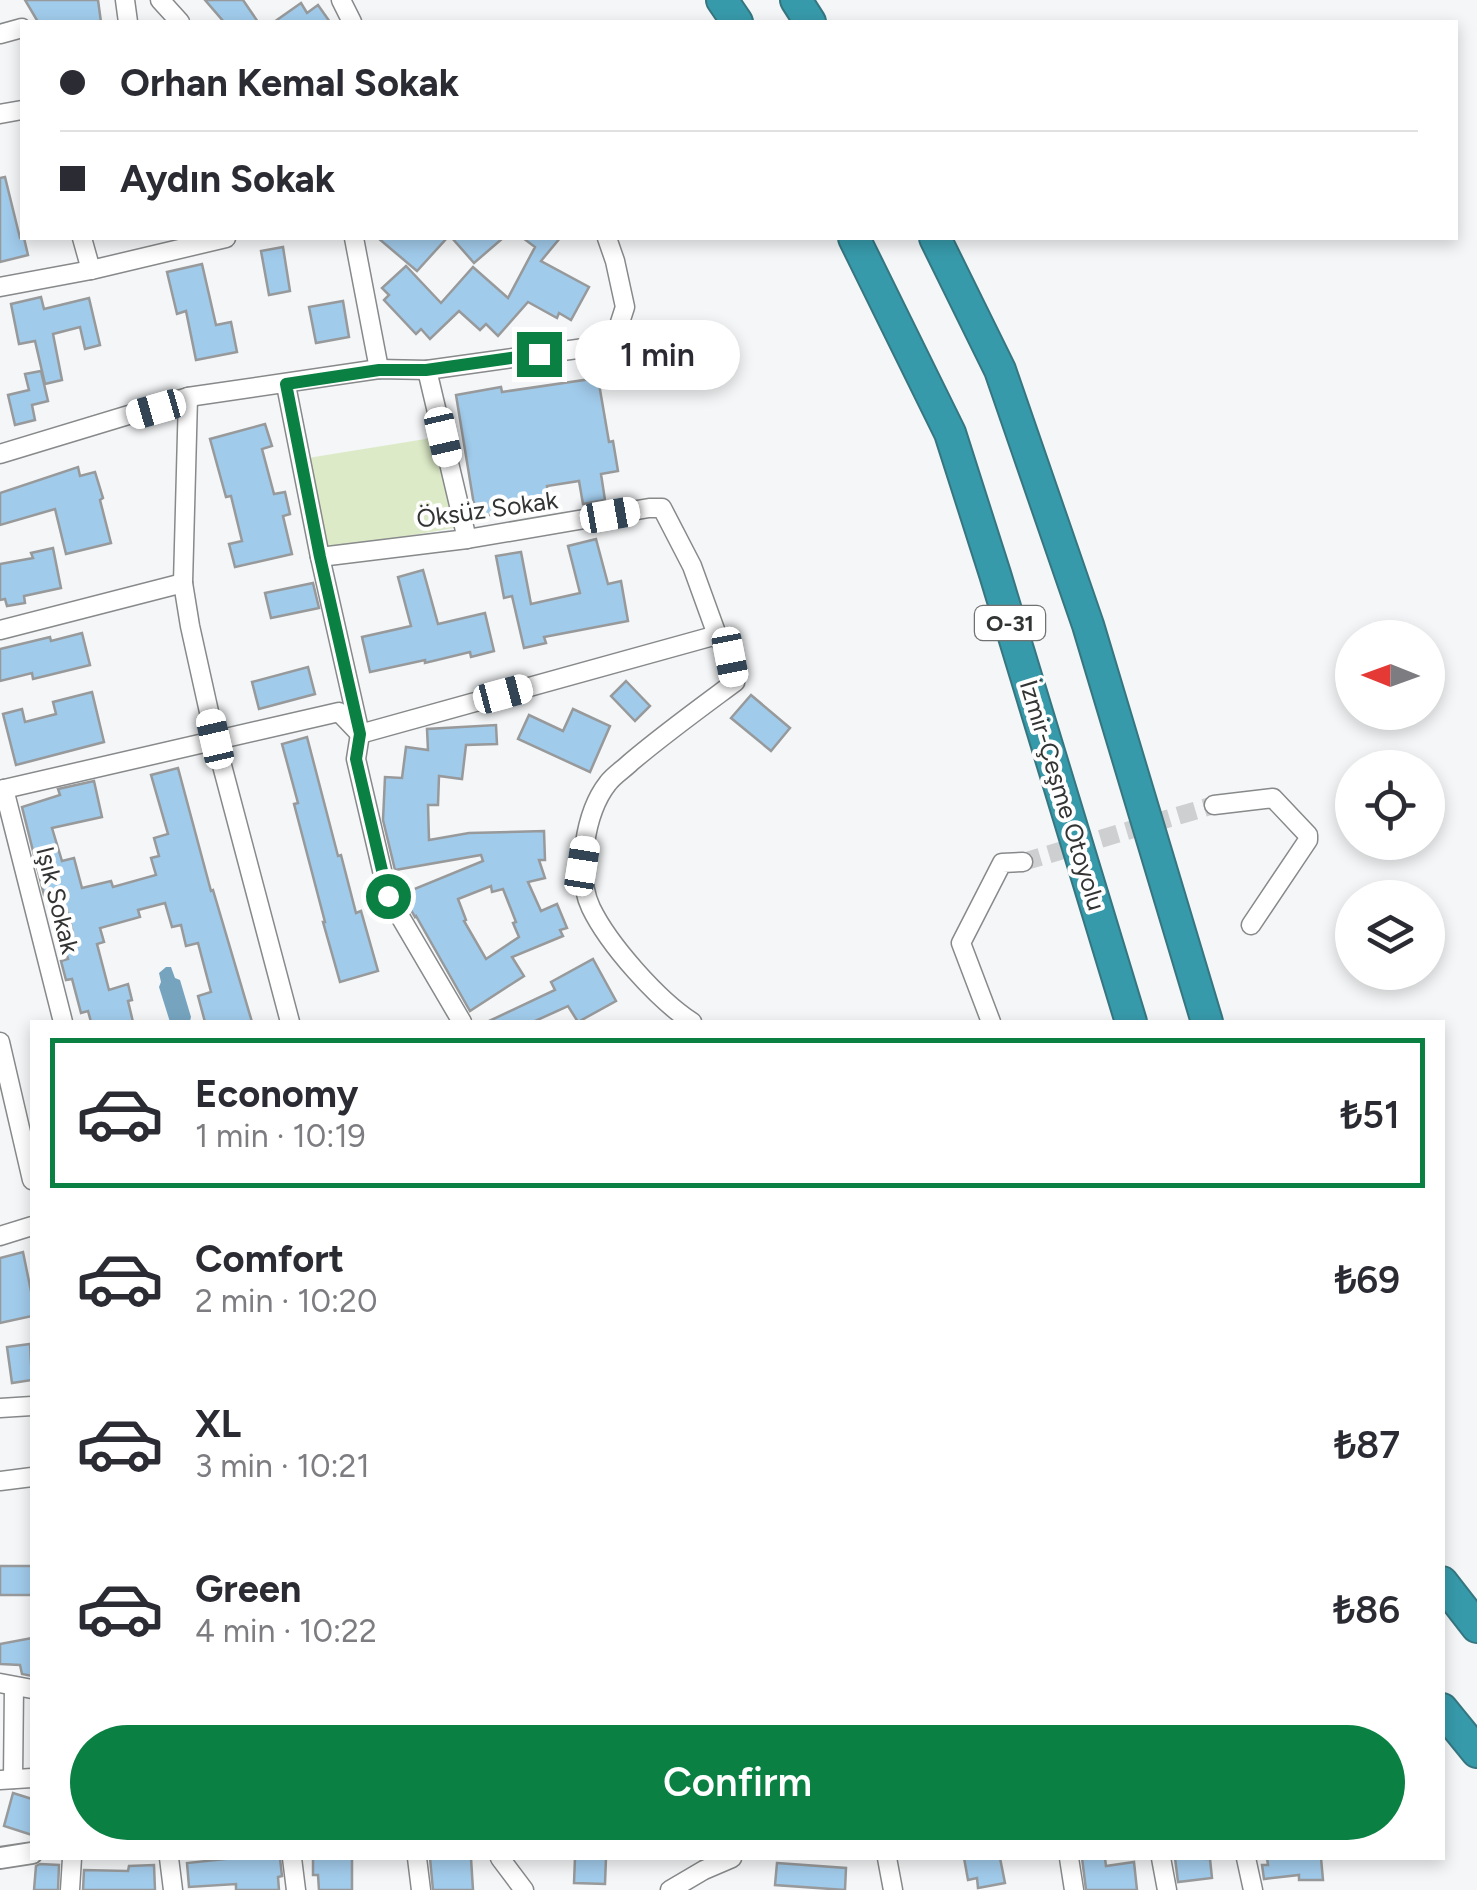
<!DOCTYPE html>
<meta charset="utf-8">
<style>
:root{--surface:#fff;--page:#f7f7f7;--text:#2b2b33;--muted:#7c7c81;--line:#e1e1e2;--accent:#0b8043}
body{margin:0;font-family:Figtree,sans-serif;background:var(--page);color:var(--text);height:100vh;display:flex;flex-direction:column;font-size:38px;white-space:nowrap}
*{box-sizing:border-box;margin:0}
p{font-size:32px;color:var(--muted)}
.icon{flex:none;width:55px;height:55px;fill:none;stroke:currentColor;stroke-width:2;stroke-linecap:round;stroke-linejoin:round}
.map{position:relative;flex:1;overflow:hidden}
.panel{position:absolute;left:30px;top:1020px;width:1415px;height:840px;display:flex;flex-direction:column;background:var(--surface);border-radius:0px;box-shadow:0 5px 15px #0003}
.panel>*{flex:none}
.guide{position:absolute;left:20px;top:20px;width:1438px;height:220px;border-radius:0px;box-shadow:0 5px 15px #0003;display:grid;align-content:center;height:220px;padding:0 40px;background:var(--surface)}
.needle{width:65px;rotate:271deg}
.controls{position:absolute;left:1335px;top:620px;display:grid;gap:20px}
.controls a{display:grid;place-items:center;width:110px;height:110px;border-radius:50%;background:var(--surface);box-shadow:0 5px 15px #0003;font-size:50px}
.end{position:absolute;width:45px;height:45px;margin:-22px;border:12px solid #0b8043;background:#fff;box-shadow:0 0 0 5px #fff}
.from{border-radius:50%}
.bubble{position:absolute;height:70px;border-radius:35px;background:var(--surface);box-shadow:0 5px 15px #0003;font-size:32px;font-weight:600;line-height:70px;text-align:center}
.car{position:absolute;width:30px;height:60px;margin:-30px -15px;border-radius:12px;box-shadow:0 0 8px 2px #0007;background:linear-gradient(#fff 24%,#345 0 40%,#fff 0 76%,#345 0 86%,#fff 0)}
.guide b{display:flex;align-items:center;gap:35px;height:95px;font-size:38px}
.guide b+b{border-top:2px solid var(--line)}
.guide i{width:25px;height:25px;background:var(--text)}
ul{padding:18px 0 0;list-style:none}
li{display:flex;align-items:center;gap:30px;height:150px;margin:0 20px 15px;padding:0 20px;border:5px solid transparent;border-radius:0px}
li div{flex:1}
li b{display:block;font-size:38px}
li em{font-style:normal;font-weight:600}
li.on{border-color:var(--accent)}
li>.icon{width:90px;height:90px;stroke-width:1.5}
.button{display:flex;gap:20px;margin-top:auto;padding:20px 40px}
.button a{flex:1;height:115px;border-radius:60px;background:var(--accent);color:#fff;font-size:40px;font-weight:600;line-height:115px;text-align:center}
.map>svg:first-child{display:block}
.green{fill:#dceac7}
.water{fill:#76a4bf}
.building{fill:#a1cbeb;stroke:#97999a;stroke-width:2.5;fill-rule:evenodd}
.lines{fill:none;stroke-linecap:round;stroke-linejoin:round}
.minor-tunnel{stroke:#cdcfd0;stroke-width:18;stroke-dasharray:18 9;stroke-linecap:butt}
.minor-casing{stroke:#87898a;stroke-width:21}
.tertiary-casing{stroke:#87898a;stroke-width:24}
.motorway-casing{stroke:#367681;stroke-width:34}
.minor{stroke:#fff;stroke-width:18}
.tertiary{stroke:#fff;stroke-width:20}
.motorway{stroke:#379aaa;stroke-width:30}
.route{stroke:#0b8043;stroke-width:12}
.labels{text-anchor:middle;stroke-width:8;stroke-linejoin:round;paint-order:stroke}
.shield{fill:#fff;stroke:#707171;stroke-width:2.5}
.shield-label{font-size:22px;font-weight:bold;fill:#333434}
.street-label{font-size:25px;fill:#333434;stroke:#fff}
</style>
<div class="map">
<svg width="1477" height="1890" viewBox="0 0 1477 1890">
<rect width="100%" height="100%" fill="#f4f6f7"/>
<!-- green -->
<path class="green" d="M 438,437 L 459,527 L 328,550 L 308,458 Z"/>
<!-- water -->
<path class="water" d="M 166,967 L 171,967 L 175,978 L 180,980 L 191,1017 L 190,1021 L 170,1022 L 159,987 L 161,982 L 159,973 Z"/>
<!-- building -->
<g class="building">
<path d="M 25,0 L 98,0 L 101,22 L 38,22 Z"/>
<path d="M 205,0 L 243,0 L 258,22 L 224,22 Z"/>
<path d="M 301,3 L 307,13 L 318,5 L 330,22 L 274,22 Z"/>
<path d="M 5,177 L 20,238 L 24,238 L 28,255 L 0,262 L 0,178 Z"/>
<path d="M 378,238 L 447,238 L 417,271 Z"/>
<path d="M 452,238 L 503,238 L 474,263 Z"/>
<path d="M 523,238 L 560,238 L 541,261 L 589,287 L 571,320 L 559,313 L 557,318 L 528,302 L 498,336 L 486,324 L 480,330 L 459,311 L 430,339 L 421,329 L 416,334 L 384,300 L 389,295 L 382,288 L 406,266 L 441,303 L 473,267 L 508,298 L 535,247 Z"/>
<path d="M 283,247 L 290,291 L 269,295 L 261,251 Z"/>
<path d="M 202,264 L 216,325 L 231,322 L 237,352 L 196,360 L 186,311 L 177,314 L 167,272 Z"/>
<path d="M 41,297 L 44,309 L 89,298 L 100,345 L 85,349 L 80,327 L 53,334 L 62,380 L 45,384 L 35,341 L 19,344 L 11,304 Z"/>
<path d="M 343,301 L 349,337 L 316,343 L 309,307 Z"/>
<path d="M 41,371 L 48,401 L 32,405 L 35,420 L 15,425 L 8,395 L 29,390 L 25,374 Z"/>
<path d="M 598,378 L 609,442 L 613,441 L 618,471 L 601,474 L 605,500 L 583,504 L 579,481 L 547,486 L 550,510 L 530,513 L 530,509 L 476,517 L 456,395 L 501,387 L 502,392 Z"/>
<path d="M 265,424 L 272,446 L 262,449 L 274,494 L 285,492 L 290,514 L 283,516 L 292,554 L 235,567 L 229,544 L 242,541 L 231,496 L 226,497 L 210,439 Z"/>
<path d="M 78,467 L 80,476 L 95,472 L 103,498 L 100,500 L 111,543 L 66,554 L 55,509 L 0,525 L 0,493 Z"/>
<path d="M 596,539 L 608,584 L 621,581 L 628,621 L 544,637 L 546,643 L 524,648 L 512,596 L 504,598 L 496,556 L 521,552 L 531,604 L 580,593 L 568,546 Z"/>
<path d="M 53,548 L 61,588 L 24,596 L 25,603 L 7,606 L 5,599 L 0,600 L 0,564 L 33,558 L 31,553 Z"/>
<path d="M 423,570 L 438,624 L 485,613 L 494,651 L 471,657 L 470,652 L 425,663 L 425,660 L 370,672 L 362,637 L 411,626 L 398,577 Z"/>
<path d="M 313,583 L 319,608 L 271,618 L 265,593 Z"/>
<path d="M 82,633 L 90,665 L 33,679 L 32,673 L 0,681 L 0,649 L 50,637 L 51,641 Z"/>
<path d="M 308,667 L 315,694 L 259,709 L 252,682 Z"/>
<path d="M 626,681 L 650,706 L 635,721 L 611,696 Z"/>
<path d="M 92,692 L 104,742 L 16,765 L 3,714 L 22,709 L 25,722 L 56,714 L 53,702 Z"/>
<path d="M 751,695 L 790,728 L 771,751 L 731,718 Z"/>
<path d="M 573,709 L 610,726 L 590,772 L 518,739 L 529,715 L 563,731 Z"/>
<path d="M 496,725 L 497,744 L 466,745 L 462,779 L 439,776 L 438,805 L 428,805 L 429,840 L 469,833 L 544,831 L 545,860 L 539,860 L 545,878 L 528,882 L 541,911 L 557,904 L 567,928 L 560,930 L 563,936 L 512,957 L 524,976 L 470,1011 L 416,916 L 415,917 L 402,894 L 483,861 L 481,855 L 395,870 L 383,820 L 385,777 L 402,778 L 406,747 L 428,750 L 427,729 ZM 491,886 L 492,892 L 503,889 L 516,922 L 513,923 L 519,937 L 486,959 L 464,921 L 466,920 L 458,899 Z"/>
<path d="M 307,737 L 338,856 L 341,855 L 356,913 L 361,911 L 378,971 L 340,982 L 323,922 L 325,922 L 294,804 L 298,803 L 282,744 Z"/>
<path d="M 178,768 L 211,891 L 213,890 L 252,1022 L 205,1022 L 198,996 L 211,992 L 198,943 L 186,946 L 181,925 L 172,927 L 165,903 L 138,910 L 140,917 L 100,928 L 104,942 L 97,944 L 109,990 L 128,984 L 132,1000 L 128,1001 L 133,1022 L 91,1022 L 88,1011 L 81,1013 L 72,979 L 66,980 L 61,961 L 68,959 L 64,944 L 75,941 L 67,909 L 64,910 L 61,900 L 50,903 L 48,894 L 44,895 L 22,807 L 60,795 L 58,789 L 94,781 L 102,817 L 52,828 L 62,861 L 74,858 L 82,888 L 111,881 L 113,887 L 156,875 L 151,858 L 159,856 L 154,838 L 168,834 L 151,775 Z"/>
<path d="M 593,959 L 616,1001 L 578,1022 L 568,1006 L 533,1022 L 487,1022 L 555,990 L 551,982 Z"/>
<path d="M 23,1252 L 32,1296 L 32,1316 L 0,1323 L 0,1258 Z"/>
<path d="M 30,1344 L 32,1380 L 12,1383 L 7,1347 Z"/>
<rect x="0" y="1566" width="32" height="29"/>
<path d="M 32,1638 L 32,1676 L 22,1674 L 20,1665 L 0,1664 L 0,1644 Z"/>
<path d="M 13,1793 L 32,1799 L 32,1835 L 4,1826 Z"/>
<path d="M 234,1858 L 280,1858 L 282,1876 L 278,1877 L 279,1890 L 236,1890 L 236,1884 L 189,1887 L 187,1863 Z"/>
<path d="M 313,1858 L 352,1858 L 352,1890 L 319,1890 L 318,1875 L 313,1875 Z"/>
<path d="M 430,1858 L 471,1858 L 473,1890 L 433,1890 Z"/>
<path d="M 575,1858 L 606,1858 L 605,1884 L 574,1883 Z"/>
<path d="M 964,1858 L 1000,1858 L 1005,1883 L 978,1888 L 977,1878 L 968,1880 Z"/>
<path d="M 1082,1858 L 1105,1858 L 1106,1866 L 1134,1862 L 1137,1890 L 1086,1890 Z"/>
<path d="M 1175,1858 L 1210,1859 L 1212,1878 L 1178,1882 Z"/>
<path d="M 1267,1858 L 1321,1858 L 1323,1880 L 1299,1880 L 1299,1875 L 1264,1879 L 1262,1865 L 1268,1865 Z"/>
<path d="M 777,1863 L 846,1868 L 845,1890 L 775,1885 Z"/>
<path d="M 40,1864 L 59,1865 L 58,1890 L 34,1890 L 36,1866 Z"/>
<path d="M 154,1865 L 155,1890 L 83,1890 L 84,1870 L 128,1871 L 129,1866 Z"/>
</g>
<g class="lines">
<!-- minor-tunnel -->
<path class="minor-tunnel" d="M 1023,862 L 1214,805"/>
<defs>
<g id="minor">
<path d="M 125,0 L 128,22"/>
<path d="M 160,0 L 180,22"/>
<path d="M 341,0 L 352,22"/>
<path d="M 0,34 L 22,28"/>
<path d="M 0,114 L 22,110"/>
<path d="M 82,238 L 91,270"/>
<path d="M 354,238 L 379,369"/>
<path d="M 0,287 L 91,270 L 226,238"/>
<path d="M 427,370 L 467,539"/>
<path d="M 286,385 L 320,557 L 360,734 L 356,759 L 388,896 L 462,1022"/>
<path d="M 188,397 L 183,583 L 190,626 L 215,739 L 290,1022"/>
<path d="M 0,454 L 188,397 L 379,369 L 427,370 L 613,344 L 625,307 L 615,261 L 607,238"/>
<path d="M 320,557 L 467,539 L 649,508 L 662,508 L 692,566 L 717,635 L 730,657 L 735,682 C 700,708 664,734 631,762 C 624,769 614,775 608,783 C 585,812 575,874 591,908 C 609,945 658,1000 692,1022"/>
<path d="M 0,630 L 183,583"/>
<path d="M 4,789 L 63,1022"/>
<path d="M 0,790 L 339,712 L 360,734 L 717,635"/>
<path d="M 1214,805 L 1273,798 L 1308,835 L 1308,840 L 1251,925"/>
<path d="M 991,1022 L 961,943 L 1002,863 L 1023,862"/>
<path d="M 0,1042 L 32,1180"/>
<path d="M 0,1236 L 32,1226"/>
<path d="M 0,1408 L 32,1406"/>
<path d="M 0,1481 L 32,1477"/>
<path d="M 0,1683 L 32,1689"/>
<path d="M 13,1779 L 14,1687"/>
<path d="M 0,1780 L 32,1778"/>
<path d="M 169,1858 L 173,1890"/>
<path d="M 292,1858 L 296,1890"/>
<path d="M 417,1858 L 421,1890"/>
<path d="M 500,1858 L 524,1890"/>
<path d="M 887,1858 L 893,1890"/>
<path d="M 1069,1858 L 1074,1890"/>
<path d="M 1161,1858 L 1167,1890"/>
<path d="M 1246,1858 L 1253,1890"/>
<path d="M 70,1890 L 72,1858"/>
<path d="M 670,1890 L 704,1870 L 732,1858"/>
</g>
<path id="tertiary" d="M 0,1858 L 32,1853"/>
<g id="motorway">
<path d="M 722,0 L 737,22"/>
<path d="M 796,0 L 810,22"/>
<path d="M 854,238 L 950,433 L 995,574 L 1131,1022"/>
<path d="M 935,238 L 1000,370 L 1088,625 L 1207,1022"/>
<path d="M 1442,1582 L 1477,1627"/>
<path d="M 1442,1709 L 1477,1752"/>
</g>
</defs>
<!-- minor casing -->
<use href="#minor" class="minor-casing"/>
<!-- tertiary casing -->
<use href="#tertiary" class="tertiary-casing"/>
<!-- motorway casing -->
<use href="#motorway" class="motorway-casing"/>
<!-- minor -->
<use href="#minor" class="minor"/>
<!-- tertiary -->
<use href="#tertiary" class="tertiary"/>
<!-- motorway -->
<use href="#motorway" class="motorway"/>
</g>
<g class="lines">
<!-- route -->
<path class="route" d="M 388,896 L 356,759 L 360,734 L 320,557 L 286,384 L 379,370 L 426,370 L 539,354"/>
</g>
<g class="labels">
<!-- shield labels -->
<rect class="shield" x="975" y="606" width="70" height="34" rx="8"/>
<g class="shield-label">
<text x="1010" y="631">O-31</text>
</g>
<!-- street labels -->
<g class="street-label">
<text transform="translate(487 509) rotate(-8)" y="9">Öksüz Sokak</text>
<text transform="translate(1063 795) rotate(73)" y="9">İzmir-Çeşme Otoyolu</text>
<text transform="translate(58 900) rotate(76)" y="9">Işık Sokak</text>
</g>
</g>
</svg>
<div class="controls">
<a><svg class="needle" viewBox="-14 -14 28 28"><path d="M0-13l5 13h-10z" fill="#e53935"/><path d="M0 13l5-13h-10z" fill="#7c7c81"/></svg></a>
<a><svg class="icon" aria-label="locate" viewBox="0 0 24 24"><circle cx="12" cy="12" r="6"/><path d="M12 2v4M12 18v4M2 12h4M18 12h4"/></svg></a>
<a><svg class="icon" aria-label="layers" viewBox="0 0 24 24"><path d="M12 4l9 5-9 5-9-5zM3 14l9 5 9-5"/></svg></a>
</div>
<i class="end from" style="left:388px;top:896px"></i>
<i class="end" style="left:539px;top:354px"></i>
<div class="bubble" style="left:575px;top:320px;width:165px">1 min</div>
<i class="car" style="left:156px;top:409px;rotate:254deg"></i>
<i class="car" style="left:443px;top:437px;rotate:167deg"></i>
<i class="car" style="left:610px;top:515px;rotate:80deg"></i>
<i class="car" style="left:730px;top:657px;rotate:169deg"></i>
<i class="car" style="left:503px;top:694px;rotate:75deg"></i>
<i class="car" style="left:215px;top:739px;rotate:347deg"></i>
<i class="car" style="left:582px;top:866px;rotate:9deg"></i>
<div class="guide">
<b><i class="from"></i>Orhan Kemal Sokak</b>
<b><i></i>Aydın Sokak</b>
</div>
<section class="panel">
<ul>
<li class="on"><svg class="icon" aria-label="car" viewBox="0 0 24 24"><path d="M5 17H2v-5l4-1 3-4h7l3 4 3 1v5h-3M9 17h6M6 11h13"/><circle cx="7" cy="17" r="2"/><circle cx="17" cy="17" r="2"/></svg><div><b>Economy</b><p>1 min · 10:19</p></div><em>₺51</em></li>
<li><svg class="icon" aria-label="car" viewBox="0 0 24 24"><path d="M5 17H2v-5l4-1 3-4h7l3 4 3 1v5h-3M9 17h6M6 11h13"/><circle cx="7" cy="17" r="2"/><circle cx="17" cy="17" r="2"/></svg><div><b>Comfort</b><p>2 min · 10:20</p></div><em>₺69</em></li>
<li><svg class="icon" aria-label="car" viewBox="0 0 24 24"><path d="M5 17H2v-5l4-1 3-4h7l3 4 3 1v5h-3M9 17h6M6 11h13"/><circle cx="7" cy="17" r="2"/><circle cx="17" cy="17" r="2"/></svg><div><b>XL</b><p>3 min · 10:21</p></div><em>₺87</em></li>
<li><svg class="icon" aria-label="car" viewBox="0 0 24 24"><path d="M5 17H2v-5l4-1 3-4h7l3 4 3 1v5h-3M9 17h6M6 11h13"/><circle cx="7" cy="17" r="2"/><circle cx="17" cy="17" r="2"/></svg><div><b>Green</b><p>4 min · 10:22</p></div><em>₺86</em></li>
</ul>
<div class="button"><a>Confirm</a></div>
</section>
</div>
